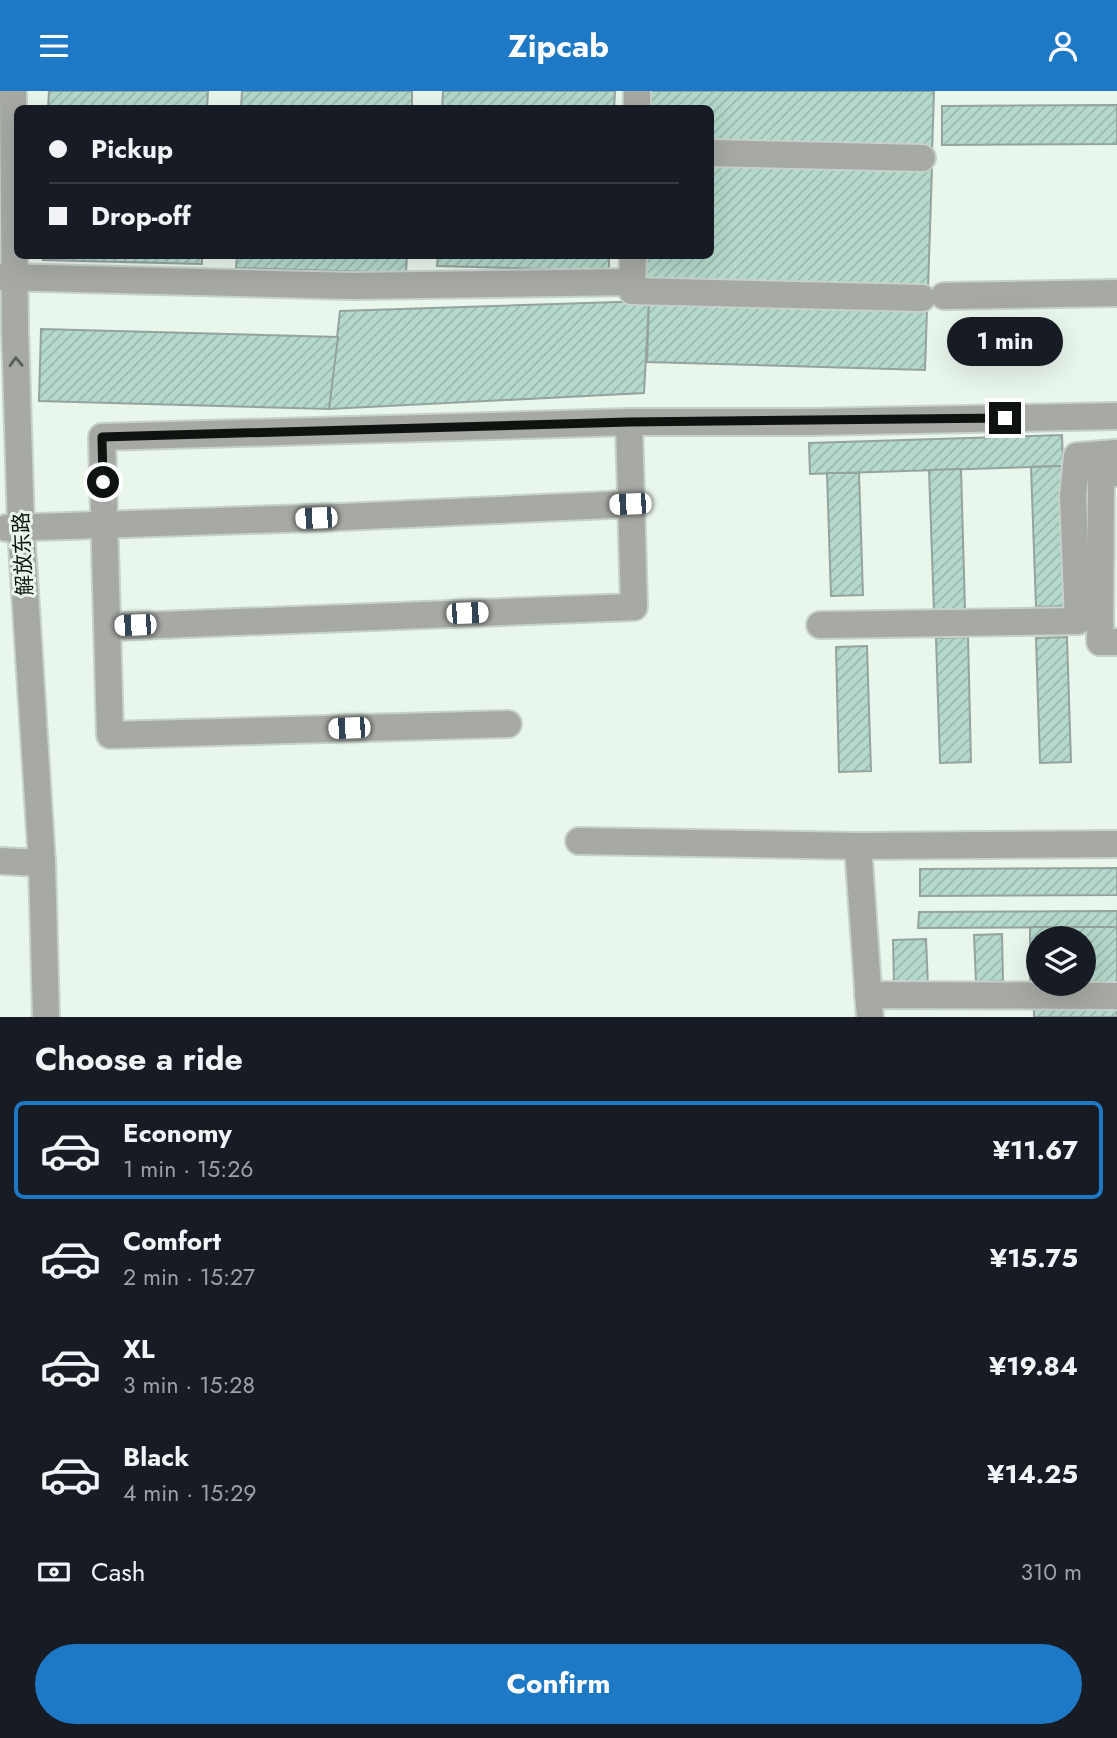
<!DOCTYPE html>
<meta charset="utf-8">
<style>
:root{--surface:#171b24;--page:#20242c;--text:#f1f3f6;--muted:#9ea1a6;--line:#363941;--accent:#1d78c5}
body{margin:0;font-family:Jost,"Noto Sans SC",sans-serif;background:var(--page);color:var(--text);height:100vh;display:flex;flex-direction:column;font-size:26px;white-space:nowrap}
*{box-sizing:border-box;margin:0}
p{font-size:23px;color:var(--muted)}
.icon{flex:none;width:38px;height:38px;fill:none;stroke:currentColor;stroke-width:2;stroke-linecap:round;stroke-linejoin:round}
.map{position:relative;height:926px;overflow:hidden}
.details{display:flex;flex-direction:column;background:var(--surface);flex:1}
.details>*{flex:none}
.banner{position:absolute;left:14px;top:14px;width:700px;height:154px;border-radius:10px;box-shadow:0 7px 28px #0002;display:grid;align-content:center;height:154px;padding:0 35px;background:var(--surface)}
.buttons{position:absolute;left:1026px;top:835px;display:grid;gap:14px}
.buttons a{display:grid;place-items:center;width:70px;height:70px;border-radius:50%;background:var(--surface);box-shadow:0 7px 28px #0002;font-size:35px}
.end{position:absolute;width:32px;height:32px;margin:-16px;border:9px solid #0f1310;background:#fff;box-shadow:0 0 0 4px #fff}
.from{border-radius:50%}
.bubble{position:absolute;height:49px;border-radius:24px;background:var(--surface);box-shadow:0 7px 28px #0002;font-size:23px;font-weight:700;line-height:49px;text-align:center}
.car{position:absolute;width:21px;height:42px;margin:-21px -10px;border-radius:9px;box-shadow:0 0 5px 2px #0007;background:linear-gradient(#fff 24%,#345 0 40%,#fff 0 76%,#345 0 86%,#fff 0)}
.banner b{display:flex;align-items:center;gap:24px;height:66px;font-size:26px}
.banner b+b{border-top:2px solid var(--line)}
.banner i{width:18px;height:18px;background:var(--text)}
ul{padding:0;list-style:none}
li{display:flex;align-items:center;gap:21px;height:98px;margin:0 14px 10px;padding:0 21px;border:4px solid transparent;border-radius:10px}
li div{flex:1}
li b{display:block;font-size:26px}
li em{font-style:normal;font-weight:700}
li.active{border-color:var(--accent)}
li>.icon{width:63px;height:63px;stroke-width:1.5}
h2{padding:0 35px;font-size:32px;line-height:84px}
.pay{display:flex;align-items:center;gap:18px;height:77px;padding:0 35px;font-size:26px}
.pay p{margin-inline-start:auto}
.cta{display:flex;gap:14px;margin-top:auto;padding:14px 35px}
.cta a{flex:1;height:80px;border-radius:42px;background:var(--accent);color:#fff;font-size:28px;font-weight:700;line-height:80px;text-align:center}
header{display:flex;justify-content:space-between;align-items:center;height:91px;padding:0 35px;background:var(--accent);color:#fff;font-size:32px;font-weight:700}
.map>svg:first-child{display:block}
.building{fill:url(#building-hatch);stroke:#94a39e;stroke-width:2;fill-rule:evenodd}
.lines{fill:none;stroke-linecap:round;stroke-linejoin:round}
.minor-casing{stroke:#c6d2c9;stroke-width:30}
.minor{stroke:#a6a9a4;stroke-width:26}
.oneway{stroke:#5a5e5a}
.route{stroke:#0f1310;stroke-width:9}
.labels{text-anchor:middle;stroke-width:6;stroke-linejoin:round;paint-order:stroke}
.street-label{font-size:21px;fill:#0f1310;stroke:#e9f6ec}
</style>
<header><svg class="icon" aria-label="menu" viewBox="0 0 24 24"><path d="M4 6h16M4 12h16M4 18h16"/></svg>Zipcab<svg class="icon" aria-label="person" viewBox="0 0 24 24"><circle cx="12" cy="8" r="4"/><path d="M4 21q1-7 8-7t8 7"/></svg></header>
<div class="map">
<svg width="1117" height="926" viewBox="0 0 1117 926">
<defs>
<pattern id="building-hatch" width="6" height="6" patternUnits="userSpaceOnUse" patternTransform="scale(1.75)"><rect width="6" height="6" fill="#b5d9cc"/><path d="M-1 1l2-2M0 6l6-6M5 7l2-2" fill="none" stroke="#9ab9ae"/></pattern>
</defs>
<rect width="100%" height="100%" fill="#e9f6ec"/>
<!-- building -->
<g class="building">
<path d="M 49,0 L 208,0 L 207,18 L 48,18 Z"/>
<path d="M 242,0 L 412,0 L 412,18 L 241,18 Z"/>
<path d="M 443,0 L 615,0 L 614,18 L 442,18 Z"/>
<path d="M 647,0 L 934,0 L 932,63 L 710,56 L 710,18 L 647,18 Z"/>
<path d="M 1117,14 L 1117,53 L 942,54 L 942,15 Z"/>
<path d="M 710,69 L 932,76 L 928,199 L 642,191 L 643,164 L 710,164 Z"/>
<path d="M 44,164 L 202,164 L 202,173 L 43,169 Z"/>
<path d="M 237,164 L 407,164 L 406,182 L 236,177 Z"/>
<path d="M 438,164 L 609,164 L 609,180 L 437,175 Z"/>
<path d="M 649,210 L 644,302 L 329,318 L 340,220 Z"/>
<path d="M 649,210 L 927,218 L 925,279 L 647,271 Z"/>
<path d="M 41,238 L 338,246 L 329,318 L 39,310 Z"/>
<path d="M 1062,344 L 1063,375 L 810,383 L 809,352 Z"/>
<path d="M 1063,375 L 1067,515 L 1036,516 L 1031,376 Z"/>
<path d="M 961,378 L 965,519 L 934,520 L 929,379 Z"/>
<path d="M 827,382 L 859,382 L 863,504 L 831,505 Z"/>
<path d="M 968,546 L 971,671 L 940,672 L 936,547 Z"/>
<path d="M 1067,546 L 1071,671 L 1040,672 L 1036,547 Z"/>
<path d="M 867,555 L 871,680 L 839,681 L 836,556 Z"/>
<path d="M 1117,777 L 1117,804 L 920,805 L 920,778 Z"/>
<path d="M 1117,820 L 1117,836 L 918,837 L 919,821 Z"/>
<path d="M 1030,836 L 1117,836 L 1117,894 L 1030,894 ZM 1038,847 L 1083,847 L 1083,892 L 1038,892 Z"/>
<path d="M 1002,843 L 1003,890 L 976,891 L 974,844 Z"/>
<path d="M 926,848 L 928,895 L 894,896 L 893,849 Z"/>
<path d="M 1117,913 L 1117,926 L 1034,926 L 1034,914 Z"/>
</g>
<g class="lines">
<defs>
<g id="minor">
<path d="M 13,0 L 15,239 L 21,437 L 42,772 L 46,926"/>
<path d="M 637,18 L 637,0"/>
<path d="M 710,62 L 922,67"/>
<path d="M 633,164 L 632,200 L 922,207"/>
<path d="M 0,186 L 353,195 L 633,191"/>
<path d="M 944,205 L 1117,202"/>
<path d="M 629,331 L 810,331 L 1117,325"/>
<path d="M 1117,382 L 1101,383 L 1100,551 L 1117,551"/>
<path d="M 6,437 L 342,426 L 630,413"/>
<path d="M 820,534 L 1078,530 L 1073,405 L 1077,365 L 1117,362"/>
<path d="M 107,536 L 634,516 L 629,331 L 102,346 L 110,644 L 508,633"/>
<path d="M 579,750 L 858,755 L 1117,753"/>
<path d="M 858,755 L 870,926"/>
<path d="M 0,770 L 42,772"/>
<path d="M 868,904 L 1117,905"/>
</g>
</defs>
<!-- minor casing -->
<use href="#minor" class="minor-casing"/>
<!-- minor -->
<use href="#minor" class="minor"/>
</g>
<!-- one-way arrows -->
<defs><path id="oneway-chevron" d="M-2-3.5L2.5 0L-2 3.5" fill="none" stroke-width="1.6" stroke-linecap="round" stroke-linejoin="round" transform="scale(1.75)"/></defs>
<use class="oneway" href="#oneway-chevron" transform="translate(16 271) rotate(-92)"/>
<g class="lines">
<!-- route -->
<path class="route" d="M 103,391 L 102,346 L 629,331 L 1005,327"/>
</g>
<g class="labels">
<!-- street labels -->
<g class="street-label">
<text transform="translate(23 463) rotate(-93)" y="7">解放东路</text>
</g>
</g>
</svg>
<div class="buttons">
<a><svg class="icon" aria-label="layers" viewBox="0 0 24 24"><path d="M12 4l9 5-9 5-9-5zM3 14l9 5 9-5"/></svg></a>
</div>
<i class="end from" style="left:103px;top:391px"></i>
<i class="end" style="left:1005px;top:327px"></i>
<div class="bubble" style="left:947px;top:226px;width:116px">1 min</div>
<i class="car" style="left:630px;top:413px;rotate:268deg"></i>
<i class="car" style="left:316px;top:427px;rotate:268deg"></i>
<i class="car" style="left:467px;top:522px;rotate:88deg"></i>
<i class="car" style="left:135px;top:534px;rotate:268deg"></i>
<i class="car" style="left:349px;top:637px;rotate:268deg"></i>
<div class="banner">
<b><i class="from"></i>Pickup</b>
<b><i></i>Drop-off</b>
</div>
</div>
<section class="details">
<h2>Choose a ride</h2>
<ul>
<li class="active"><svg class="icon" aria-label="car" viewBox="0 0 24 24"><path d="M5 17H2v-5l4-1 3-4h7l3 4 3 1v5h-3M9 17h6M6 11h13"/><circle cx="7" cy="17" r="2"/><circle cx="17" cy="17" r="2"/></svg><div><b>Economy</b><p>1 min · 15:26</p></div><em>¥11.67</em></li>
<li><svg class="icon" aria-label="car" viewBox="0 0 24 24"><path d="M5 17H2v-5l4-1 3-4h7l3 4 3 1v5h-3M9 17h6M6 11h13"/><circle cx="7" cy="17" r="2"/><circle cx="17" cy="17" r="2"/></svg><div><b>Comfort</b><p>2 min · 15:27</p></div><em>¥15.75</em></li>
<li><svg class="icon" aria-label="car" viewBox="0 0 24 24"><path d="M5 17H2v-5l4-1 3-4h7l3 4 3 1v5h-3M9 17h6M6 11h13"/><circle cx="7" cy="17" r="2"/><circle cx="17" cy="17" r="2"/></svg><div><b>XL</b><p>3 min · 15:28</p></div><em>¥19.84</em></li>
<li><svg class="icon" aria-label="car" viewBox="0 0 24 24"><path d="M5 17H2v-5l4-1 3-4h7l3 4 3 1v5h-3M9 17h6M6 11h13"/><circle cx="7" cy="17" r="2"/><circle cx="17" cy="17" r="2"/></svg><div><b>Black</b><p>4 min · 15:29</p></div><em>¥14.25</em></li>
</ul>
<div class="pay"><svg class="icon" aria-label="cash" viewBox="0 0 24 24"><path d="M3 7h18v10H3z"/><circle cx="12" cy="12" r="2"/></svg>Cash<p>310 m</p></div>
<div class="cta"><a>Confirm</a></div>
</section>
